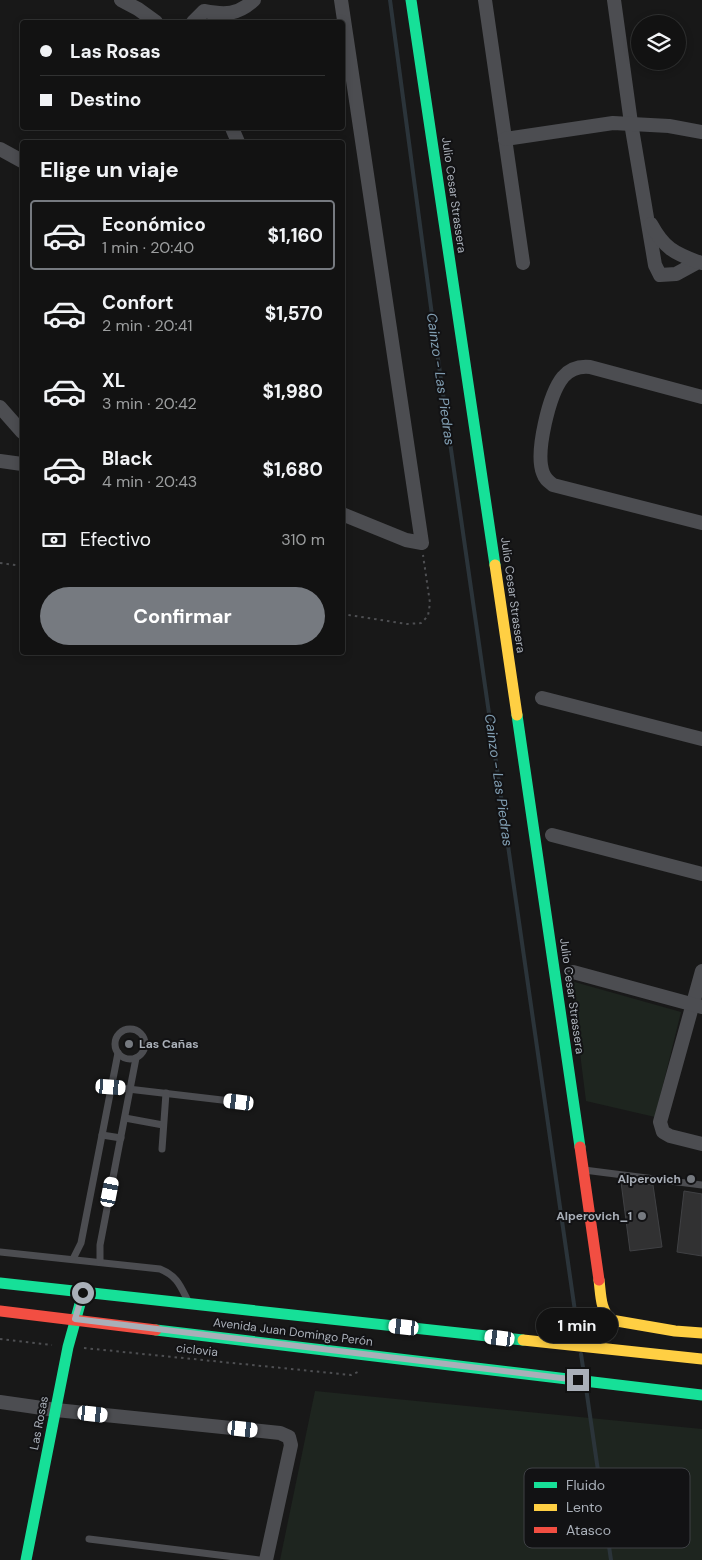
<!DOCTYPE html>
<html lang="es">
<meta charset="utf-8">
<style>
:root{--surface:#121212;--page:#1b1b1b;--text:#f1f3f6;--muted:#9c9e9f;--line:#313232;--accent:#767a80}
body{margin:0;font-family:"DM Sans",sans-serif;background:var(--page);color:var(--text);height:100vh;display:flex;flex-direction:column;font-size:19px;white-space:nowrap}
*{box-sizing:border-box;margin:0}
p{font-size:16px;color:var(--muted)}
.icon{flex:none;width:28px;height:28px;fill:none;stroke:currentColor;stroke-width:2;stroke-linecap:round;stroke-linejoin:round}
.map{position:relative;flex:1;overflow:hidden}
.panel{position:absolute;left:20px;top:140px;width:325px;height:515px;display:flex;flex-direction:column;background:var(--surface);border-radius:5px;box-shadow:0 2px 8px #0003,0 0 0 1px var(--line)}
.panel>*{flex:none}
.hud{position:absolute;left:20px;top:20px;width:325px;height:110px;border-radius:5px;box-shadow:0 2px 8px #0003,0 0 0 1px var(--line);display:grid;align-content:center;height:110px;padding:0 20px;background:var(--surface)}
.tools{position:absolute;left:631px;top:15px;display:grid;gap:10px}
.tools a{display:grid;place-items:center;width:55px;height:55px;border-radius:50%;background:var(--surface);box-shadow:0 2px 8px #0003,0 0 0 1px var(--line);font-size:25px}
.end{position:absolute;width:22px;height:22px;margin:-11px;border:6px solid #a9afb8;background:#111;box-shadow:0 0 0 2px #111}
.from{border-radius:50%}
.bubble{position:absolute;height:35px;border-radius:18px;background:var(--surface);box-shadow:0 2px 8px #0003,0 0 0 1px var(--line);font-size:16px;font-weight:700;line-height:35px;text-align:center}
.car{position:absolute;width:15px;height:30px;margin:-15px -8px;border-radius:6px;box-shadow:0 0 4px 1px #0007;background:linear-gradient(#fff 24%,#345 0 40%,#fff 0 76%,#345 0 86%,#fff 0)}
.hud b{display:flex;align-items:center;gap:18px;height:48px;font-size:19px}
.hud b+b{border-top:1px solid var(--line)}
.hud i{width:12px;height:12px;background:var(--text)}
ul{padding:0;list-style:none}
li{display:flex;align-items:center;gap:15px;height:70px;margin:0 10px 8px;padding:0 10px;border:2px solid transparent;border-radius:5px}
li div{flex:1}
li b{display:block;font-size:19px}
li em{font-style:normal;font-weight:700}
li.active{border-color:var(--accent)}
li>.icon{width:45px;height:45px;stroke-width:1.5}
h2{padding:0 20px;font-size:22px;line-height:60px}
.pay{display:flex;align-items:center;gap:12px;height:55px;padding:0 20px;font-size:19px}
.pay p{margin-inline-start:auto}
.action{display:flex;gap:10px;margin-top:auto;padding:10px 20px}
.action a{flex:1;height:58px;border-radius:30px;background:var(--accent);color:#fff;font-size:20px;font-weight:700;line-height:58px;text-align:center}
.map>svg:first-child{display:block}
.green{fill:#1e251f}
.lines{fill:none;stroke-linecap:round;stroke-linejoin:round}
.stream{stroke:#2b343a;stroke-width:4}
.building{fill:#313132;stroke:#404144}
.path{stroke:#4e4f52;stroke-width:2;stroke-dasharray:2.5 4;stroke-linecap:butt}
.lane{stroke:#4c4d51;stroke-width:7}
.street{stroke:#4c4d51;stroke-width:14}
.fast{stroke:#16e098;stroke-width:11}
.slow{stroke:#ffcf43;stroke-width:11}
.jam{stroke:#f24e42;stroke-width:11}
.route{stroke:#a9afb8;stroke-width:6}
.poi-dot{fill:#767a80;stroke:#121214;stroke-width:2}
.labels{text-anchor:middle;stroke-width:4;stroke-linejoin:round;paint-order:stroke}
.street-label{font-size:12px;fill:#a9afb8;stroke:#121214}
.poi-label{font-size:12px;font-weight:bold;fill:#a9afb8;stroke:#121214;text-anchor:end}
.water-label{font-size:14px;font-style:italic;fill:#819eb2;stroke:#121214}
.key{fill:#121214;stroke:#3f4145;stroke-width:1}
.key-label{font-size:14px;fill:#a9afb8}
</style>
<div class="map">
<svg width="702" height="1560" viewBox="0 0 702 1560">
<rect width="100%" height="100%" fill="#181818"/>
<!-- green -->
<g class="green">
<path d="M 571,981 L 681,1012 L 655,1117 L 586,1101 Z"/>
<path d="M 315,1391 L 702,1429 L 702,1560 L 280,1560 Z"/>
</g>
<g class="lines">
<!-- stream -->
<g class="stream">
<path d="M 390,0 L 436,345 L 579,1339"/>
<path d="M 581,1354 L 584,1374"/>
<path d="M 586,1388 L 611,1560"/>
</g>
</g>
<!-- building -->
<g class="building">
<path d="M 621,1182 L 653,1185 L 662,1247 L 630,1251 Z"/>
<path d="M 684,1191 L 702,1194 L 702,1256 L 677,1252 Z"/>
</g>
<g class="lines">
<!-- path -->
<g class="path">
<path d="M 0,563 L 22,566"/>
<path d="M 342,614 L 407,624 L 421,623 L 428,616 L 430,603 L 423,555"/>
<path d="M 0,1339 L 52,1345"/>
<path d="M 84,1348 L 351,1375 L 360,1371"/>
</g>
<!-- lane -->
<g class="lane">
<circle cx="130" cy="1044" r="15"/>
<path d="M 111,1087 L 239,1102"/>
<path d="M 125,1118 L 163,1125"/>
<path d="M 102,1135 L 121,1138"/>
<path d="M 162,1149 L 166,1093"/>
<path d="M 584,1170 L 702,1185"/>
<path d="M 0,1252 L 160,1269 C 177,1276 180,1285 188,1301"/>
<path d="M 73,1259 L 81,1243 L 118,1053"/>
<path d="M 100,1262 L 100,1245 L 136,1058"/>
<path d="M 89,1539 L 259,1560"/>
</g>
<!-- street -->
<g class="street">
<path d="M 121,0 L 138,9 L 156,22"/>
<path d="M 341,0 L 422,543 L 406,540 L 342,514"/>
<path d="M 485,0 L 523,263"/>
<path d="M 614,0 L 631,123 L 655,265 L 660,275 L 676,274 L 698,262 L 702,263"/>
<path d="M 193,22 L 204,11 C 225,15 238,15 254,0"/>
<path d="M 232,128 L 238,142"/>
<path d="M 505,139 L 613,123 L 669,126 L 702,132"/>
<path d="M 0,149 L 22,161"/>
<path d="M 651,224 C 664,248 674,253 698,262"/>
<path d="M 702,397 L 590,367 C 580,366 570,369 563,377 C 549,394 535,453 543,473 C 545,479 548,481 553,485 L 702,523"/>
<path d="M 0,407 L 22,432"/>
<path d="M 0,461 L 22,464"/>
<path d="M 542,698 L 702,739"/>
<path d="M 552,835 L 702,874"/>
<path d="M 702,971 L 660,1122 L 663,1132 L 670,1136 L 702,1144"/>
<path d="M 573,972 L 702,1007"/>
<path d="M 0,1402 L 56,1410 L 280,1433 L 289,1437 L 291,1445 L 266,1560"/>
</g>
<!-- fast -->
<g class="fast">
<path d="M 411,0 L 495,565"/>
<path d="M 517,715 L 580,1147"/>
<path d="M 0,1283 L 523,1340"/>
<path d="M 156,1330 L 702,1395"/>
<path d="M 26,1560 L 68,1347 L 83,1293"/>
</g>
<!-- slow -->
<g class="slow">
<path d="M 495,565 L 517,715"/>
<path d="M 599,1280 C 601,1295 600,1309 611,1320 L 675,1331 L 702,1333"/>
<path d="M 523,1340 L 702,1359"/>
</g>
<!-- jam -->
<g class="jam">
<path d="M 580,1147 L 599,1280"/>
<path d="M 0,1311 L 156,1330"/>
</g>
</g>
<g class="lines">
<!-- route -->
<path class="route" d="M 83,1293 L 75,1319 L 578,1380"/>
</g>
<!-- markers -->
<g class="poi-dot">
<circle cx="129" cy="1044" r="5"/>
<circle cx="691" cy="1179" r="5"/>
<circle cx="642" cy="1216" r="5"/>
</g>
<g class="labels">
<!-- street labels -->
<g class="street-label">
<text transform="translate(454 195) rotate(82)" y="4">Julio Cesar Strassera</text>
<text transform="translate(513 595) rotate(82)" y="4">Julio Cesar Strassera</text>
<text transform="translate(572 996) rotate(82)" y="4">Julio Cesar Strassera</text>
<text transform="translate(293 1332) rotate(7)" y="4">Avenida Juan Domingo Perón</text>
<text transform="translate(197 1350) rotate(6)" y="4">ciclovia</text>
<text transform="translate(39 1423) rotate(-79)" y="4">Las Rosas</text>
</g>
<!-- poi labels -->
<g class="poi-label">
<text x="139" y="1048" text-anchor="start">Las Cañas</text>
<text x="681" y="1183">Alperovich</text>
<text x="632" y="1220">Alperovich_1</text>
</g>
<!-- water labels -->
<g class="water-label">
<text transform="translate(441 379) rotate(82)" y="5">Cainzo - Las Piedras</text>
<text transform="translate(499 780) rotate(82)" y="5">Cainzo - Las Piedras</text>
</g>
</g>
<!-- legend -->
<rect x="524" y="1468" width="166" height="80" rx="8" class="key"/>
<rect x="534" y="1482" width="23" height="6" fill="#16e098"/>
<rect x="534" y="1504" width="23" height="7" fill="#ffcf43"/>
<rect x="534" y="1527" width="23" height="6" fill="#f24e42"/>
<g class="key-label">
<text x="566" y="1490">Fluido</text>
<text x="566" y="1512">Lento</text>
<text x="566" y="1535">Atasco</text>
</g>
</svg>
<div class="tools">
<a><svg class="icon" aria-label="layers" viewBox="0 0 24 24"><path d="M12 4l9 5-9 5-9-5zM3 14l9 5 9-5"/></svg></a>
</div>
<i class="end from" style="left:83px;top:1293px"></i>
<i class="end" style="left:578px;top:1380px"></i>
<div class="bubble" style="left:536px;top:1308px;width:82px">1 min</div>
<i class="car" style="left:111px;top:1087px;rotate:94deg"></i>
<i class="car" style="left:239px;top:1102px;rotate:277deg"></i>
<i class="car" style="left:110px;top:1192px;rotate:11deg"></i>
<i class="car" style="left:404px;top:1327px;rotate:276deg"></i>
<i class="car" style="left:500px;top:1338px;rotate:277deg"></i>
<i class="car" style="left:93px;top:1414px;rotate:96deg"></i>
<i class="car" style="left:243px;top:1429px;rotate:96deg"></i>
<div class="hud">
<b><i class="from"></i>Las Rosas</b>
<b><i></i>Destino</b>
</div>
<section class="panel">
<h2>Elige un viaje</h2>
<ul>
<li class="active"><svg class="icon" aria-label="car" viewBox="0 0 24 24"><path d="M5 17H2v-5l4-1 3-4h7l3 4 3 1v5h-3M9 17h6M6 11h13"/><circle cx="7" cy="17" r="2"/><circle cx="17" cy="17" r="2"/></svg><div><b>Económico</b><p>1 min · 20:40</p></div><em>$1,160</em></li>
<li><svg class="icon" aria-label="car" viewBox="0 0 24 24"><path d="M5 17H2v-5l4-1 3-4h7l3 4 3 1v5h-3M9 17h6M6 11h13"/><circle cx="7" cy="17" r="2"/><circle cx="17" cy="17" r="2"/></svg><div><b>Confort</b><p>2 min · 20:41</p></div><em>$1,570</em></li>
<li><svg class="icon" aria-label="car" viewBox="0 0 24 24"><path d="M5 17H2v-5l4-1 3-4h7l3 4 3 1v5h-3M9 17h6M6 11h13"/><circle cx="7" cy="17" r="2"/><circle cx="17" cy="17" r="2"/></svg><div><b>XL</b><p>3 min · 20:42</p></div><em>$1,980</em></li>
<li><svg class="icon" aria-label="car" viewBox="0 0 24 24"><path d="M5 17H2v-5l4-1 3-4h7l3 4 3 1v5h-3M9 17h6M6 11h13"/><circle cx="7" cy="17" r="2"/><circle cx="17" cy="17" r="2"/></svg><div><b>Black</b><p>4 min · 20:43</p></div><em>$1,680</em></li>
</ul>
<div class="pay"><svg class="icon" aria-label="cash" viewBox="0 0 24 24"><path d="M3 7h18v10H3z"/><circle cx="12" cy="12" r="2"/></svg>Efectivo<p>310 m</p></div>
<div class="action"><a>Confirmar</a></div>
</section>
</div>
